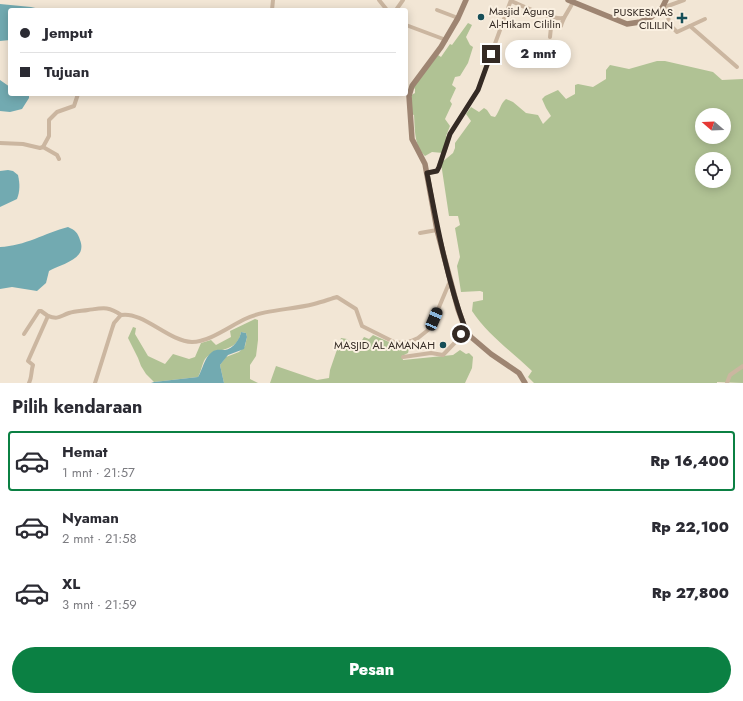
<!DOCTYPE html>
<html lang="id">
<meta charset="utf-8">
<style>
:root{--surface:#fff;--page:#f2f2f3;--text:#2b2b33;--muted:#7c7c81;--line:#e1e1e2;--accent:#0b8043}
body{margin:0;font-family:Jost,sans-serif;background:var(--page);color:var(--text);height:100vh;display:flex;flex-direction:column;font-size:15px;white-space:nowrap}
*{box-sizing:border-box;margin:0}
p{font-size:13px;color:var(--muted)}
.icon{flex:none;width:22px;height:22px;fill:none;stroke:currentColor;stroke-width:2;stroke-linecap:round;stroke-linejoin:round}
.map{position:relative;height:383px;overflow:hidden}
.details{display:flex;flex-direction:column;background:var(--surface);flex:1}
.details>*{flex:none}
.top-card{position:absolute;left:8px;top:8px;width:400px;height:88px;border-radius:4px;box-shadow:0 2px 10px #0003;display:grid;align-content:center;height:88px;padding:0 12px;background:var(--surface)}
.needle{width:26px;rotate:289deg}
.controls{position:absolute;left:695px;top:108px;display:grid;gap:8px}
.controls a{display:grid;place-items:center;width:36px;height:36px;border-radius:50%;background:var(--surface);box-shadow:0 2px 10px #0003;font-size:20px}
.end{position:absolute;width:18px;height:18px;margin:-9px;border:5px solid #342a24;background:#fff;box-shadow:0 0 0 2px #fff}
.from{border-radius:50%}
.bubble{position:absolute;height:28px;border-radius:14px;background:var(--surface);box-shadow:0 2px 10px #0003;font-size:13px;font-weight:800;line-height:28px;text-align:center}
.car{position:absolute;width:12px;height:24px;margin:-12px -6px;border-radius:5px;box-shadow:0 0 3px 1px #0007;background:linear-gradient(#222 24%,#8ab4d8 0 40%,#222 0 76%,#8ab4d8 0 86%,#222 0)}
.top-card b{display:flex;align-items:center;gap:14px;height:38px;font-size:15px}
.top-card b+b{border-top:1px solid var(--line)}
.top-card i{width:10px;height:10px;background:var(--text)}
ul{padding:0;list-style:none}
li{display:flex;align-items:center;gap:12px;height:60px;margin:0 8px 6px;padding:0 4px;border:2px solid transparent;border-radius:4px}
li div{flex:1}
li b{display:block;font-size:15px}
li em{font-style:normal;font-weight:800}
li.current{border-color:var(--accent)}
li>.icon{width:36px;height:36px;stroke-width:1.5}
h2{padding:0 12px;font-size:18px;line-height:48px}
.action{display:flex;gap:8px;margin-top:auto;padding:8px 12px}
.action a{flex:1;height:46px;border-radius:24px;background:var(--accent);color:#fff;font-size:16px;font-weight:800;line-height:46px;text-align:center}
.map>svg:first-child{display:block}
.green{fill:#b0c294;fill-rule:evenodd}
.water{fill:#72aab1}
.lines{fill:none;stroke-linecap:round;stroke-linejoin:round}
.minor{stroke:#cbb6a0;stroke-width:4}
.secondary{stroke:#9e8572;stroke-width:5.5}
.route{stroke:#342a24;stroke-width:5}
.poi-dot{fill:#174f58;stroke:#faf0e1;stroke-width:1.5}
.labels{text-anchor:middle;stroke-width:4;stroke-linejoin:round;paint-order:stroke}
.poi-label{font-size:11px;fill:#342a24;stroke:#faf0e1;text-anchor:end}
</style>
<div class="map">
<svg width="743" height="383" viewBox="0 0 743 383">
<rect width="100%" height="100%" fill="#f2e6d5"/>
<!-- green -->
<g class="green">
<path d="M 468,23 L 472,25 L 466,37 L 470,45 L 473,47 L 468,63 L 460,76 L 455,77 L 452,85 L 456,88 L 450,101 L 452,104 L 445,119 L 450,126 L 446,136 L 450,140 L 443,153 L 432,152 L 425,156 C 414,146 415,129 414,115 L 411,114 L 410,96 L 415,93 L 415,89 L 413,87 L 438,55 L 441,57 L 450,44 L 452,45 Z"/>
<path d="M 657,61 L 665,61 L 713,72 L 722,80 L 743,79 L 743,383 L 717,382 L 717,383 L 534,383 L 528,377 L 532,371 C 511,351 488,335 472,311 L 473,302 L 483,300 L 483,292 L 480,291 L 461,292 L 457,266 L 460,257 L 455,228 L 460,225 L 458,216 L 449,216 L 441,163 L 453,153 L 455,148 L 455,143 L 471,121 L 466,114 L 471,107 L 479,112 L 484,108 L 487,110 L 491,116 L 495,117 C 500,111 500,104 506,99 L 513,102 L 526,113 L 538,115 L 543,124 L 551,116 L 546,108 L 542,99 L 545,96 L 558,90 L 566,99 L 575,94 L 575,85 L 578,84 L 593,87 L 606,79 L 606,70 L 610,65 L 629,69 ZM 702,115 L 724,115 L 724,137 L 702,137 ZM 702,159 L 724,159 L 724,181 L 702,181 Z"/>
<path d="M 255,319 L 258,320 L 258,340 L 256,356 L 250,365 L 250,379 L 258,383 L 224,383 L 220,365 L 226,357 L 239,352 L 245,346 L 247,337 L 246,333 L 241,332 C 237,354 216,346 205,359 C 202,364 201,372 198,377 L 154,382 L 146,374 L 141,366 L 138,358 L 128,338 L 133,327 L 136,328 L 135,334 L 148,356 L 165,364 L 173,354 L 189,359 L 195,357 L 201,343 L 211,340 L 216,345 L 231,337 L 230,331 Z"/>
<path d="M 373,335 L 396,345 L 406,345 L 409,349 L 408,353 L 402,356 L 403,360 L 453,355 L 460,350 L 466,354 L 469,353 L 473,357 L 472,368 L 465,383 L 270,383 L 276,366 L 317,380 L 329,378 L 330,370 L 341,338 L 347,339 L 354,346 L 359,345 L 364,337 L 369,339 Z"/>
</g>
<!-- water -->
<g class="water">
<path d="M 0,4 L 31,7 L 44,10 L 10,10 L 10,40 L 0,41 Z"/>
<path d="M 0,80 L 10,87 L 10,94 L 29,94 L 29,98 L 22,109 L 10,112 L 0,111 Z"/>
<path d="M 8,170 L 13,171 L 18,175 C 20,184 20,191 17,199 L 0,207 L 0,171 Z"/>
<path d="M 68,227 C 75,230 78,233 80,240 C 88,260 60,264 49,271 L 46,283 L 37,291 L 12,287 L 0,289 L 0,247 C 25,246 45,233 68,227 Z"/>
<path d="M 241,332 L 246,333 L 247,337 L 244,349 L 228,355 L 220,365 L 224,383 L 151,383 L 154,382 L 198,377 C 203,369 204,358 212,352 C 216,349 220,350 225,350 C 233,349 240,339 241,332 Z"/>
</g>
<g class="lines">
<!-- minor -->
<g class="minor">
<path d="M 379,0 L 387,10"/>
<path d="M 511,1 C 523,6 551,20 563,18"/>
<path d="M 667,6 L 669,24 L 677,32 L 705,19"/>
<path d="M 665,7 L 684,0"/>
<path d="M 272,10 L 273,0"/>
<path d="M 396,10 L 403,0"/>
<path d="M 437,10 L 458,18"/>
<path d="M 406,25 L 446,40"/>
<path d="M 690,26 L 737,67"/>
<path d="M 550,37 L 551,27 L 561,26 C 563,17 569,11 573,2"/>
<path d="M 0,143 L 23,144 L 40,148 L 43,147 L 57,155 L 59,159"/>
<path d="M 43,147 L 49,136 L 49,120 L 57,112 L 74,106 L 78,94"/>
<path d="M 427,173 L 437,171 L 445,150 L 450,134 L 478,90 L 511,0"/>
<path d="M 420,233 L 437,230"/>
<path d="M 24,334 L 39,311 L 41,311 L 48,316"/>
<path d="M 403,357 L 431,353 L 443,355 L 466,331"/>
<path d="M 29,383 C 32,377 31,371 33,365 L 28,361 L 48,316 C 59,320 60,316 69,313 C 75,311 82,311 88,310 C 103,308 108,306 121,315"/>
<path d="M 95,383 L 112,329 L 114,323 L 121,315 C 143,311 168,341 192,342 C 209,342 230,326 245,319 C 266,309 291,310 314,304 C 322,302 330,299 337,297 L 356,309 L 362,326 L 394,342 L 403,343 L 411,341 L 418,338 L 428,330 L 434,319 L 450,281"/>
<path d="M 727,383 L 730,375 L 743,366"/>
</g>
<!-- secondary -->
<g class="secondary">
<path d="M 466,0 L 458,18 L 441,47 L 412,86 L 409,96 L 412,139 L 425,164 L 437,230 L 458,309 L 466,331 L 471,337 L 491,354 L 519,373 L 525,383"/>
<path d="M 568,0 L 627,24 L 640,22 L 651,17 L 662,8 L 666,0"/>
</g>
</g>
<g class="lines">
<!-- route -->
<path class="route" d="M 461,334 L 466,331 C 447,280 437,226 427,173 L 437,171 L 439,167 L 450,134 L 478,90 L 491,54"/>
</g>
<!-- markers -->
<g class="poi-dot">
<circle cx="481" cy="17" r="4"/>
<path d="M680 12h4v4h4v4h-4v4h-4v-4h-4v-4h4z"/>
<circle cx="443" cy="345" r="4"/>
</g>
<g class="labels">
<!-- poi labels -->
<g class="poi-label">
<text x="489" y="15" text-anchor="start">Masjid Agung<tspan x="489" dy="13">Al-Hikam Cililin</tspan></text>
<text x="673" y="16">PUSKESMAS<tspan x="673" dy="13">CILILIN</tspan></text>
<text x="435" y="349">MASJID AL AMANAH</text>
</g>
</g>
</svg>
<div class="controls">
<a><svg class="needle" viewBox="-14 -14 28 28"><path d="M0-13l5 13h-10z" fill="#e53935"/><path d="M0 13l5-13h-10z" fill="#7c7c81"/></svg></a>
<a><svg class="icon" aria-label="locate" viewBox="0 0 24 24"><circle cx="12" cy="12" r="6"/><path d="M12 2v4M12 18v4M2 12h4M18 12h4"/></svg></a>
</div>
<i class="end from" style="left:461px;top:334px"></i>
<i class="end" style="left:491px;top:54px"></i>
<div class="bubble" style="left:505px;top:40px;width:66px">2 mnt</div>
<i class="car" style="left:434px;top:319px;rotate:23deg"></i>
<div class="top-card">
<b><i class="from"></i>Jemput</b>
<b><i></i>Tujuan</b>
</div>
</div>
<section class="details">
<h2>Pilih kendaraan</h2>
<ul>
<li class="current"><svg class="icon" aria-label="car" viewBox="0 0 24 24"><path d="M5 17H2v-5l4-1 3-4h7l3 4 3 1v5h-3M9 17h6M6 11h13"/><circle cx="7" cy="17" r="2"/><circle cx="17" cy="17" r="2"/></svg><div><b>Hemat</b><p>1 mnt · 21:57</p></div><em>Rp 16,400</em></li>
<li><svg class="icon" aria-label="car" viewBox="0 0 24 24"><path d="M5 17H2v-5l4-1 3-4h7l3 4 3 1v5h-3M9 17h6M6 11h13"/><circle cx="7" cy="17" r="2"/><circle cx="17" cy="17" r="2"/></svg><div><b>Nyaman</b><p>2 mnt · 21:58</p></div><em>Rp 22,100</em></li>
<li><svg class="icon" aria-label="car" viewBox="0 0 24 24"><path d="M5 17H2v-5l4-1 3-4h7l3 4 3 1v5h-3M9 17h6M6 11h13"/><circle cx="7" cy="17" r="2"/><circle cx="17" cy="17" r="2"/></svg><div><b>XL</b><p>3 mnt · 21:59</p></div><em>Rp 27,800</em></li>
</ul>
<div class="action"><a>Pesan</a></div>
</section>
